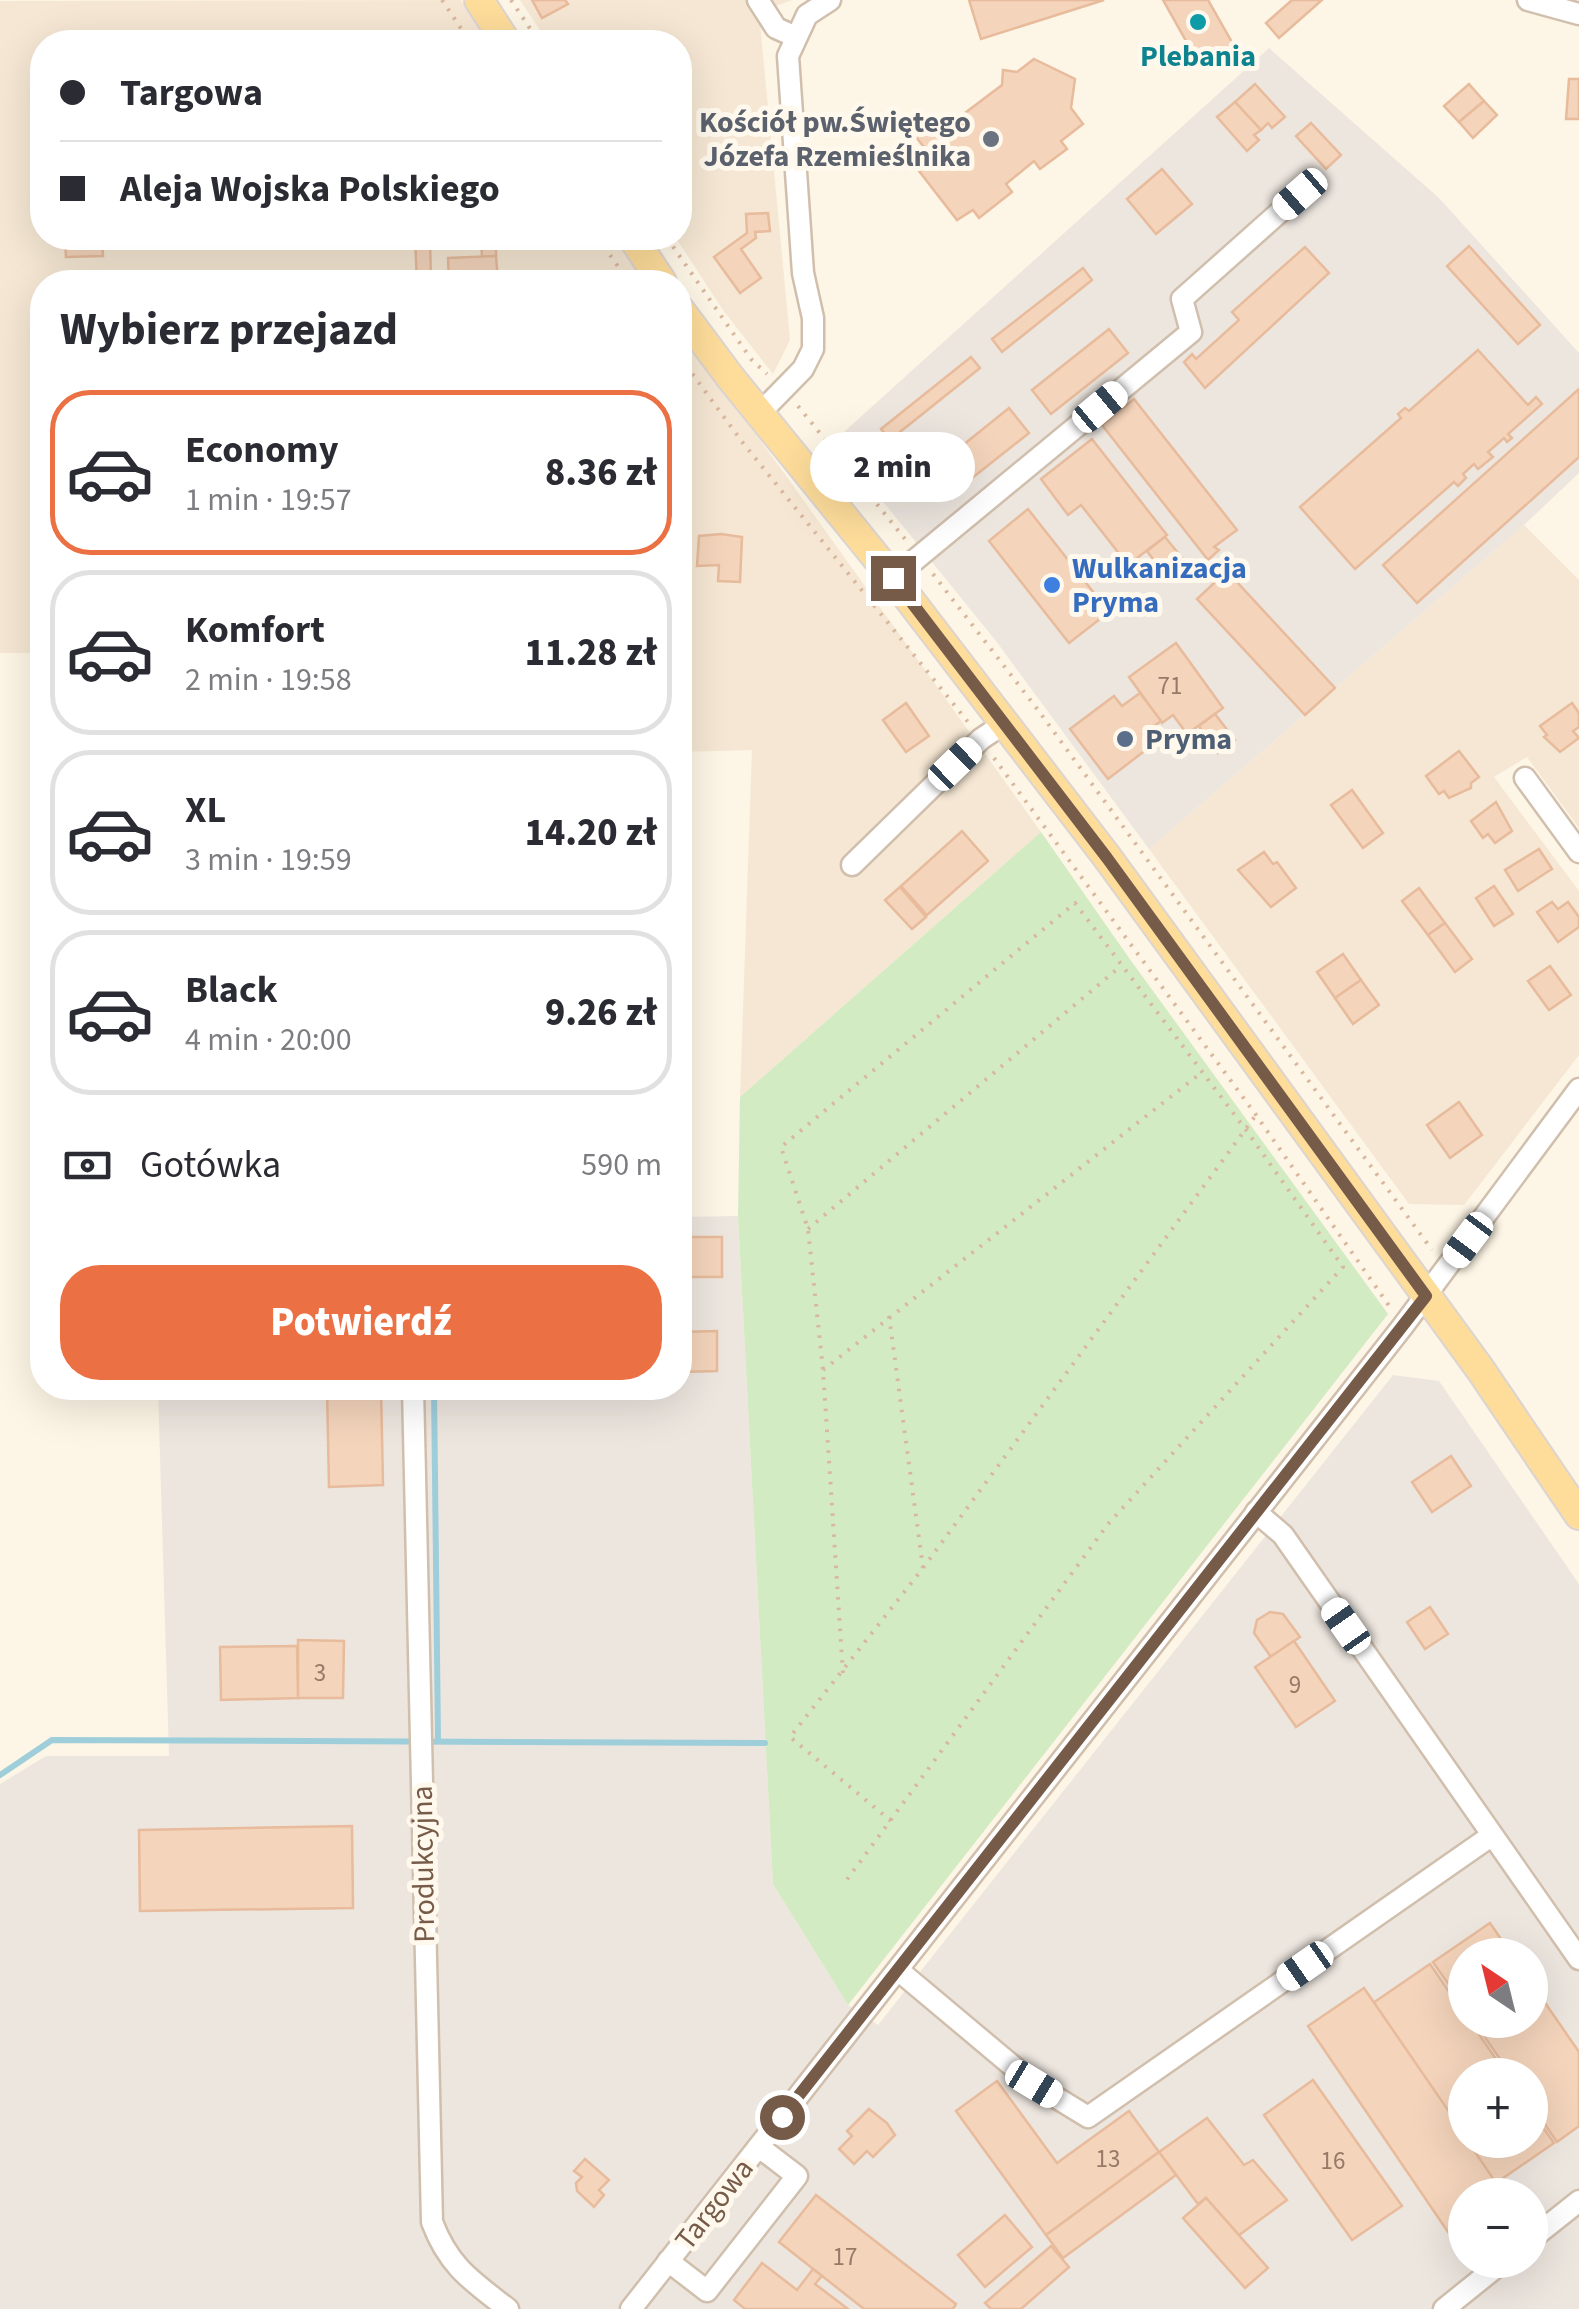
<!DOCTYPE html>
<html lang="pl">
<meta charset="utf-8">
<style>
:root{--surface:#fff;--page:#f7f7f7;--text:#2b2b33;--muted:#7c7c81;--line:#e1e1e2;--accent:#eb7145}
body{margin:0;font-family:"Source Sans 3",sans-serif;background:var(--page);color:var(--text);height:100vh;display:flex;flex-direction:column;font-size:38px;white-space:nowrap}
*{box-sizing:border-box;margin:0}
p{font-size:32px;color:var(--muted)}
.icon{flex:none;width:55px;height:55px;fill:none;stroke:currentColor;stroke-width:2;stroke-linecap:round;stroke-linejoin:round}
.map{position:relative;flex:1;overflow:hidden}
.side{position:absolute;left:30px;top:270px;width:662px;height:1130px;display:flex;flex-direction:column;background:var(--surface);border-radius:40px;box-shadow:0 10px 40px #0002}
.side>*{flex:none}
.top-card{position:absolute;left:30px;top:30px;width:662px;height:220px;border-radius:40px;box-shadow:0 10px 40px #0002;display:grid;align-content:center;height:220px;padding:0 30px;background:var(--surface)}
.needle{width:65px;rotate:325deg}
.buttons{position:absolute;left:1448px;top:1938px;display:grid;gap:20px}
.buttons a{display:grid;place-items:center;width:100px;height:100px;border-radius:50%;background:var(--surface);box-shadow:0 10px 40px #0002;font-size:50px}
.end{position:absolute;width:45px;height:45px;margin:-22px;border:12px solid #775b49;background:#fff;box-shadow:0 0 0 5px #fff}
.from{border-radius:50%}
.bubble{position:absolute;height:70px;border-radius:35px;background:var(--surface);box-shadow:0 10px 40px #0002;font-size:32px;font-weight:800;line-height:70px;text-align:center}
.car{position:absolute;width:30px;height:60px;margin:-30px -15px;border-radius:12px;box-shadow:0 0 8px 2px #0007;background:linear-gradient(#fff 24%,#345 0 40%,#fff 0 76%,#345 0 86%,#fff 0)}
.top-card b{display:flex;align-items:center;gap:35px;height:95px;font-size:38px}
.top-card b+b{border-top:2px solid var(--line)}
.top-card i{width:25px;height:25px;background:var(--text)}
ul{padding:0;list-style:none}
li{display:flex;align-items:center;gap:30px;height:165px;margin:0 20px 15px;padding:0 10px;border:5px solid var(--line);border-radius:40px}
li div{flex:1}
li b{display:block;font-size:38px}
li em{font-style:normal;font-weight:800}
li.active{border-color:var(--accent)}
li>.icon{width:90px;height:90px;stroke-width:1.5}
h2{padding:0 30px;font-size:45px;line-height:120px}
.pay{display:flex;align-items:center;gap:25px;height:110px;padding:0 30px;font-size:38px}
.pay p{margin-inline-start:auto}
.cta{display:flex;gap:20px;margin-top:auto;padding:20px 30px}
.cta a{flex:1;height:115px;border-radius:40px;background:var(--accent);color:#fff;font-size:40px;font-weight:800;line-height:115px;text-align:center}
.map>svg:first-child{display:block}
.residential{fill:#f5e7d3}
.industrial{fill:#ede6df;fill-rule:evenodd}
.green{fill:#d2ebc2}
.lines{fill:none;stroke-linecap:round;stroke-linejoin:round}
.stream{stroke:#9eceda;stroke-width:6}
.building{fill:#f4d4bb;stroke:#e7bb9b;stroke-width:2.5}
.minor-casing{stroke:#d1bfad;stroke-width:25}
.major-casing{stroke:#dcd4d0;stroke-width:32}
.path{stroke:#d9b79e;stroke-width:4;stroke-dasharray:2.5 8;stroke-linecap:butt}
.minor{stroke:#fff;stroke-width:20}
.major{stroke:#fedd9b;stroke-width:28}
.route{stroke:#775b49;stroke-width:12}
.culture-dot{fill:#0f9aa8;stroke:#fff8ec;stroke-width:4}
.worship-dot{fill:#6b7280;stroke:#fff8ec;stroke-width:4}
.shop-dot{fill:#3f7fe0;stroke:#fff8ec;stroke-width:4}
.service-dot{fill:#5c6f8a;stroke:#fff8ec;stroke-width:4}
.labels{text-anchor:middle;stroke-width:10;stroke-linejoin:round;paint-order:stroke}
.number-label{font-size:25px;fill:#967966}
.culture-label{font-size:30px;font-weight:bold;fill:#0d838f;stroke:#fff8ec}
.worship-label{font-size:30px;font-weight:bold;fill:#5b616d;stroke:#fff8ec;text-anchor:end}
.shop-label{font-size:30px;font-weight:bold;fill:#366cbe;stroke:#fff8ec;text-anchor:start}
.service-label{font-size:30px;font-weight:bold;fill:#4e5e75;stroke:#fff8ec;text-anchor:start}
.street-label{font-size:30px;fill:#775b49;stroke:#fff8ec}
</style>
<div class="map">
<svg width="1579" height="2309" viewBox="0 0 1579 2309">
<rect width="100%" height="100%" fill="#fdf5e5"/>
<!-- residential -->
<g class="residential">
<path d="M 461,0 L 490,42 L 42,42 L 42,238 L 619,238 L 649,282 L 42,282 L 42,415 L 33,414 L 42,587 L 42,653 L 0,653 L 0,1 Z"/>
<path d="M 520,0 L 792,0 L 759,12 L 790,340 L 773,374 L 723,310 L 676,238 L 680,238 L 680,42 L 548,42 Z"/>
<path d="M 680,328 L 1041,832 L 740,1097 L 752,750 L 680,752 Z"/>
<path d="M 1524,525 L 1579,580 L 1579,828 L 1527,757 L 1494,777 L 1579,891 L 1579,1055 L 1464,1205 L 1409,1204 L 1149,849 Z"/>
</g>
<!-- industrial -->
<g class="industrial">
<path d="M 1269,48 L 1439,198 L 1579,353 L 1579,473 L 1524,525 L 1149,849 L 996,641 L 834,441 Z"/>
<path d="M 738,1216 L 773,1884 L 848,2005 L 878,2025 L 1393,1375 L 1439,1381 L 1579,1584 L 1579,2309 L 0,2309 L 0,1784 L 46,1756 L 169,1756 L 158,1388 L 680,1388 L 680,1217 ZM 1465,1955 L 1530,1955 L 1530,2020 L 1465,2020 ZM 1465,2075 L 1530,2075 L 1530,2140 L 1465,2140 ZM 1465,2195 L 1530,2195 L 1530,2260 L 1465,2260 Z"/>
</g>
<!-- green -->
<path class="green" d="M 1041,832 L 1129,958 L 1388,1314 L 848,2005 L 773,1884 L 738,1216 L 740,1097 Z"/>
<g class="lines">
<!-- stream -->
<g class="stream">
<path d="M 434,1388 L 438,1739"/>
<path d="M 0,1775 L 52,1740 L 765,1743"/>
</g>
</g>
<!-- building -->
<g class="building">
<path d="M 532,0 L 565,0 L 568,4 L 542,18 Z"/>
<path d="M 969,0 L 1104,0 L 981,39 Z"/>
<path d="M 1163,0 L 1208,0 L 1233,44 L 1199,64 Z"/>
<path d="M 1292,0 L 1322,0 L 1279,38 L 1266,23 Z"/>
<path d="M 1034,59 L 1075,79 L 1071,108 L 1083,124 L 1061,141 L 1067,149 L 1040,169 L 1034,161 L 1006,184 L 1012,192 L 979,218 L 973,210 L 957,220 L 919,171 L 934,160 L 916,137 L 934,123 L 941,131 L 1002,85 L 1003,70 L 1017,72 Z"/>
<path d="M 1569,79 L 1579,79 L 1579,119 L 1566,119 Z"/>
<path d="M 1255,84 L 1285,117 L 1272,128 L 1268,123 L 1261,130 L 1235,102 Z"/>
<path d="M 1469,84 L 1484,101 L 1459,122 L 1444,106 Z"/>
<path d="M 1484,101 L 1497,115 L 1473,138 L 1459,122 Z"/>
<path d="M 1235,102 L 1261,130 L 1254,135 L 1259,140 L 1247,151 L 1217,117 Z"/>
<path d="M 1311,123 L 1341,155 L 1326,169 L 1296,136 Z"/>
<path d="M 1162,169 L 1192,204 L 1156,234 L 1127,199 Z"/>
<path d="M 768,213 L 770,231 L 755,232 L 756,238 L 741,249 L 761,278 L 740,293 L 714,257 L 747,233 L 746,214 Z"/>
<path d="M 65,238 L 102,238 L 103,256 L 66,257 Z"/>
<path d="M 415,238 L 430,238 L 431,282 L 417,282 Z"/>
<path d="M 481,238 L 496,238 L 496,256 L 482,257 Z"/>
<path d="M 1469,246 L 1540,325 L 1518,344 L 1447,266 Z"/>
<path d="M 1305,247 L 1329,273 L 1205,388 L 1184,362 L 1192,354 L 1196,359 L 1239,320 L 1232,312 Z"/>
<path d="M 496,256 L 498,280 L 449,282 L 448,258 Z"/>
<path d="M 1083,268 L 1092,280 L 1002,352 L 992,339 Z"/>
<path d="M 1109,329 L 1128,353 L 1051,414 L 1032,390 Z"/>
<path d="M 1478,350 L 1528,405 L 1536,397 L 1542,404 L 1508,434 L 1512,438 L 1507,442 L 1504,438 L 1488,452 L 1493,457 L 1478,469 L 1474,464 L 1463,474 L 1466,478 L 1458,486 L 1454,482 L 1355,569 L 1300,507 L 1401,418 L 1398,414 L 1405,408 L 1409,411 Z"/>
<path d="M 971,357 L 980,368 L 890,440 L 881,429 Z"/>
<path d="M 1579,389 L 1579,457 L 1417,603 L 1383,565 Z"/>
<path d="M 1134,399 L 1237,530 L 1214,547 L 1219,550 L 1208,560 L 1102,425 Z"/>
<path d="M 1009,408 L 1029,433 L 952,494 L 932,470 Z"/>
<path d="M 1092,439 L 1167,535 L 1128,565 L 1081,505 L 1068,515 L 1041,479 Z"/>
<path d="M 1028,509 L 1109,612 L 1069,643 L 989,541 Z"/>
<path d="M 721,534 L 742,537 L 740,582 L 718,581 L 719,565 L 697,566 L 699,536 Z"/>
<path d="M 1165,537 L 1183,559 L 1164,574 L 1147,551 Z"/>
<path d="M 1231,567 L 1240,577 L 1236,581 L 1335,688 L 1305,715 L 1197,599 Z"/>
<path d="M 1176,643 L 1223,708 L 1187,734 L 1173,715 L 1162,723 L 1129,677 Z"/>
<path d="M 1140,693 L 1161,721 L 1143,734 L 1151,746 L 1108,779 L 1070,729 L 1114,696 L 1122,706 Z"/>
<path d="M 906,703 L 929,736 L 906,752 L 883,720 Z"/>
<path d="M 1572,703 L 1579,713 L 1579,727 L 1573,731 L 1579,738 L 1560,752 L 1544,737 L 1547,735 L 1540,726 Z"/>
<path d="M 1215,714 L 1235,740 L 1218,753 L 1199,726 Z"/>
<path d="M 1459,751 L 1479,777 L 1471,783 L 1471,788 L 1449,798 L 1444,791 L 1439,794 L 1426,776 Z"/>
<path d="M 1352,790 L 1383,833 L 1363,848 L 1331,805 Z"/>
<path d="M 1496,802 L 1512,831 L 1495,843 L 1488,834 L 1483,838 L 1471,821 Z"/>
<path d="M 962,831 L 988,861 L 927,915 L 901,886 Z"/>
<path d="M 1539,849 L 1552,869 L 1518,891 L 1505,870 Z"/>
<path d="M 1264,852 L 1273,864 L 1277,862 L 1296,888 L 1271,907 L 1238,870 Z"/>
<path d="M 1494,886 L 1513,914 L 1494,926 L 1476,898 Z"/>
<path d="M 900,887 L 926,917 L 912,929 L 885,900 Z"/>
<path d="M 1419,888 L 1445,923 L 1428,935 L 1402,901 Z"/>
<path d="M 1552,902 L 1558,909 L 1568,902 L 1579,917 L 1579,927 L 1558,942 L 1537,912 Z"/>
<path d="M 1445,923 L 1472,959 L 1455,972 L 1428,935 Z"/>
<path d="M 1343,954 L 1361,980 L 1335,998 L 1317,972 Z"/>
<path d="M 1550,966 L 1571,995 L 1549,1010 L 1528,981 Z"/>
<path d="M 1361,980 L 1379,1005 L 1353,1024 L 1335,998 Z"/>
<path d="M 1459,1102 L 1482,1135 L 1450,1158 L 1427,1125 Z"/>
<rect x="680" y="1237" width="42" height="40"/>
<path d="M 717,1331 L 717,1371 L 680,1372 L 680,1332 Z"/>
<path d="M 327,1388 L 381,1388 L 383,1485 L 329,1487 Z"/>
<path d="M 1451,1456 L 1471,1486 L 1432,1512 L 1412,1482 Z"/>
<path d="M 1430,1607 L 1448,1634 L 1425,1649 L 1407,1622 Z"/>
<path d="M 1270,1612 L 1283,1614 L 1300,1637 L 1271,1657 L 1254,1633 L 1257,1620 Z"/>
<path d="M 298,1640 L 344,1641 L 343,1698 L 298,1698 Z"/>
<path d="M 1294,1641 L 1335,1701 L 1296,1727 L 1255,1667 Z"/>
<path d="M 297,1646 L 298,1698 L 221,1700 L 220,1647 Z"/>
<path d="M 352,1826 L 353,1908 L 140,1911 L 139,1830 Z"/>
<path d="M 1490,1923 L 1512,1955 L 1465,1955 L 1465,2008 L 1433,1962 Z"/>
<path d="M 1430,1964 L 1465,2015 L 1465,2020 L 1469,2020 L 1507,2075 L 1465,2075 L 1465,2137 L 1373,2003 Z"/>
<path d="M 1530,1981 L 1579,2052 L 1579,2126 L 1557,2142 L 1530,2103 L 1530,2075 L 1511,2075 L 1473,2020 L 1530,2020 Z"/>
<path d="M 1364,1988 L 1505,2193 L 1465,2195 L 1465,2220 L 1448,2232 L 1308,2026 Z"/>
<path d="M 1313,2080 L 1402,2206 L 1352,2240 L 1264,2115 Z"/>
<path d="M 997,2081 L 1057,2163 L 1129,2111 L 1159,2152 L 1046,2235 L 956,2111 Z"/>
<path d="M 869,2109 L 887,2123 L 895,2135 L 873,2157 L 867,2151 L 854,2164 L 839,2149 L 852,2136 L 847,2131 Z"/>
<path d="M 1530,2109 L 1554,2143 L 1496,2183 L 1467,2140 L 1530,2140 Z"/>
<path d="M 1207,2118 L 1244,2165 L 1253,2160 L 1287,2200 L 1239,2235 L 1206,2198 L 1198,2204 L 1159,2152 Z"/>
<path d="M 1159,2152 L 1176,2175 L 1063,2258 L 1046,2235 Z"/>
<path d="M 585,2159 L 609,2180 L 599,2190 L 604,2195 L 594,2207 L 577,2191 L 576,2183 L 582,2177 L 574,2171 Z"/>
<path d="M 816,2195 L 956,2304 L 953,2309 L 864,2309 L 779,2242 Z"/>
<path d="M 1206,2198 L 1268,2268 L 1245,2288 L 1183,2218 Z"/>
<path d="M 1005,2215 L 1032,2247 L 985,2287 L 958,2255 Z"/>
<path d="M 1051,2246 L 1069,2267 L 1021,2309 L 991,2309 L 985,2303 Z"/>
<path d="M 762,2263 L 797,2290 L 813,2269 L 822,2276 L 815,2284 L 848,2309 L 745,2309 L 734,2300 Z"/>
</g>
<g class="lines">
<defs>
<g id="minor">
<path d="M 758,0 L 776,28 L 796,37"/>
<path d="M 1528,0 L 1579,14"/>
<path d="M 759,414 L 803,369 L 813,349 L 813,318 L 803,273 L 788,56 L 807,15 L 830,0"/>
<path d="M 893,578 L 1191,332 L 1182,299 L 1300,194"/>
<path d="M 1525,778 L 1579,852"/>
<path d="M 852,865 L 981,739 L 1005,723"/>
<path d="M 413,1388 L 432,2222 C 449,2267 472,2281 508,2309"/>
<path d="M 1256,1512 L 1283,1535 L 1579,1959"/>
<path d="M 898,1970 L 1034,2084 L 1088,2117 L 1491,1836"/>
<path d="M 1530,2240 L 1579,2201"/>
<path d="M 668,2261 L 707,2291 L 797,2176 L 759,2147"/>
<path d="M 631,2309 L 1403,1326 L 1579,1089"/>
<path d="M 1444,2309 L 1505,2260"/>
</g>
<g id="major">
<path d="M 479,0 L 506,42"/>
<path d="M 633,238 L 662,282"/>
<path d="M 680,310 L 730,377 L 893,578 L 1107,857 L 1480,1369 L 1579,1515"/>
</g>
</defs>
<!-- minor casing -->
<use href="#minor" class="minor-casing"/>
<!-- major casing -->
<use href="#major" class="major-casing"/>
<!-- path -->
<g class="path">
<path d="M 442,0 L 470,42"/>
<path d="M 511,0 L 539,42"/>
<path d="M 598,238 L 629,282"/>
<path d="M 667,238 L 751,359 L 767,374"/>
<path d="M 680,357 L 743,443 L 968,722"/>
<path d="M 798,406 L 905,539"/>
<path d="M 933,574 L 1038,710 L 1432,1250"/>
<path d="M 994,758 L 1256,1115 L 1392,1310"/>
<path d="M 808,1229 L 1121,966"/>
<path d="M 889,1316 L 923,1568"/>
<path d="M 823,1370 L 1201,1073"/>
<path d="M 843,1673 L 823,1370 L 808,1229 L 781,1147 L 1075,903 L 1246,1130 L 1343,1267 L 1108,1524 L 843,1885"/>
<path d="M 891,1821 L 790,1737 L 923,1568 L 1256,1115"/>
</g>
<!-- minor -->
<use href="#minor" class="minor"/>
<!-- major -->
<use href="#major" class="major"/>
</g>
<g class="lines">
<!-- route -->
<path class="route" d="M 782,2117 L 1426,1296 L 1107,858 L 893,578"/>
</g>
<!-- markers -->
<circle class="culture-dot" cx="1198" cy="22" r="10"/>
<circle class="worship-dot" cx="991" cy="139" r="10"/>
<circle class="shop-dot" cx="1052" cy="585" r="10"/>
<circle class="service-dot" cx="1125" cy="739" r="10"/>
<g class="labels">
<!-- number labels -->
<g class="number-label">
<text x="1170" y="694">71</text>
<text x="320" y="1681">3</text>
<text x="1295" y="1693">9</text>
<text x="1108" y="2167">13</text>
<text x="1333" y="2169">16</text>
<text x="845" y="2265">17</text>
</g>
<!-- culture labels -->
<g class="culture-label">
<text x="1198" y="66">Plebania</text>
</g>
<!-- worship labels -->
<g class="worship-label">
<text x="971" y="132">Kościół pw.Świętego<tspan x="971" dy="34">Józefa Rzemieślnika</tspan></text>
</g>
<!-- shop labels -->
<g class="shop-label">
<text x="1072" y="578">Wulkanizacja<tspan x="1072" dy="34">Pryma</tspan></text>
</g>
<!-- service labels -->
<g class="service-label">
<text x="1145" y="749">Pryma</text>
</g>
<!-- street labels -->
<g class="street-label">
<text transform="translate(423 1864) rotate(-91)" y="10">Produkcyjna</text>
<text transform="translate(714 2204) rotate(-52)" y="10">Targowa</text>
</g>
</g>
</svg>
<div class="buttons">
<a><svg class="needle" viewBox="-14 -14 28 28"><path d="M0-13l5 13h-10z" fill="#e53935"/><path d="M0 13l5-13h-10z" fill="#7c7c81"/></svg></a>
<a>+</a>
<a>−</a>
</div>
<i class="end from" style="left:782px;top:2117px"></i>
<i class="end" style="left:893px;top:578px"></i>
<div class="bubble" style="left:810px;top:432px;width:165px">2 min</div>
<i class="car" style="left:1300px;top:194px;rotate:229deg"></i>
<i class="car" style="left:1100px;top:407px;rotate:50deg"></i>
<i class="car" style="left:955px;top:764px;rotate:46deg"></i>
<i class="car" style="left:1468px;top:1240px;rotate:217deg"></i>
<i class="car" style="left:1346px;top:1626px;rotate:325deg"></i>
<i class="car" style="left:1305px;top:1966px;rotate:235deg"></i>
<i class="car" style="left:1034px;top:2084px;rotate:121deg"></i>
<div class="top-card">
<b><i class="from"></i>Targowa</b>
<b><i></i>Aleja Wojska Polskiego</b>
</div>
<section class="side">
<h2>Wybierz przejazd</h2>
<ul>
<li class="active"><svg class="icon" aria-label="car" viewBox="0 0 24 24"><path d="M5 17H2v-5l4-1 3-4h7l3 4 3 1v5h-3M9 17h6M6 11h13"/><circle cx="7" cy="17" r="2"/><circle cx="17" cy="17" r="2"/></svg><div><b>Economy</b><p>1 min · 19:57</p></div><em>8.36 zł</em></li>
<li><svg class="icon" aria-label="car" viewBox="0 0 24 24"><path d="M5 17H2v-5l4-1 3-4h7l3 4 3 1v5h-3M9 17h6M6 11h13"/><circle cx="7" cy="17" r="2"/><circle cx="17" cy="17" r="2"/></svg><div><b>Komfort</b><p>2 min · 19:58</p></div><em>11.28 zł</em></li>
<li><svg class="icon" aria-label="car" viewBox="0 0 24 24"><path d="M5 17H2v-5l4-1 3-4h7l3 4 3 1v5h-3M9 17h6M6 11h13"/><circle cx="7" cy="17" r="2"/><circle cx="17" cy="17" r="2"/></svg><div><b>XL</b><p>3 min · 19:59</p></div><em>14.20 zł</em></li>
<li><svg class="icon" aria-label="car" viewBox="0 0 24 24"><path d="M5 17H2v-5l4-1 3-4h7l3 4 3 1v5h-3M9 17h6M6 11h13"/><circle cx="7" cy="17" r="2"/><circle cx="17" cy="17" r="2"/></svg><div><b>Black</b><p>4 min · 20:00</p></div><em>9.26 zł</em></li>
</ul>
<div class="pay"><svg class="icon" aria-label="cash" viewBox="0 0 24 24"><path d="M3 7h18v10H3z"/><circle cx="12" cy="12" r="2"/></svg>Gotówka<p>590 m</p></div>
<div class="cta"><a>Potwierdź</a></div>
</section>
</div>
